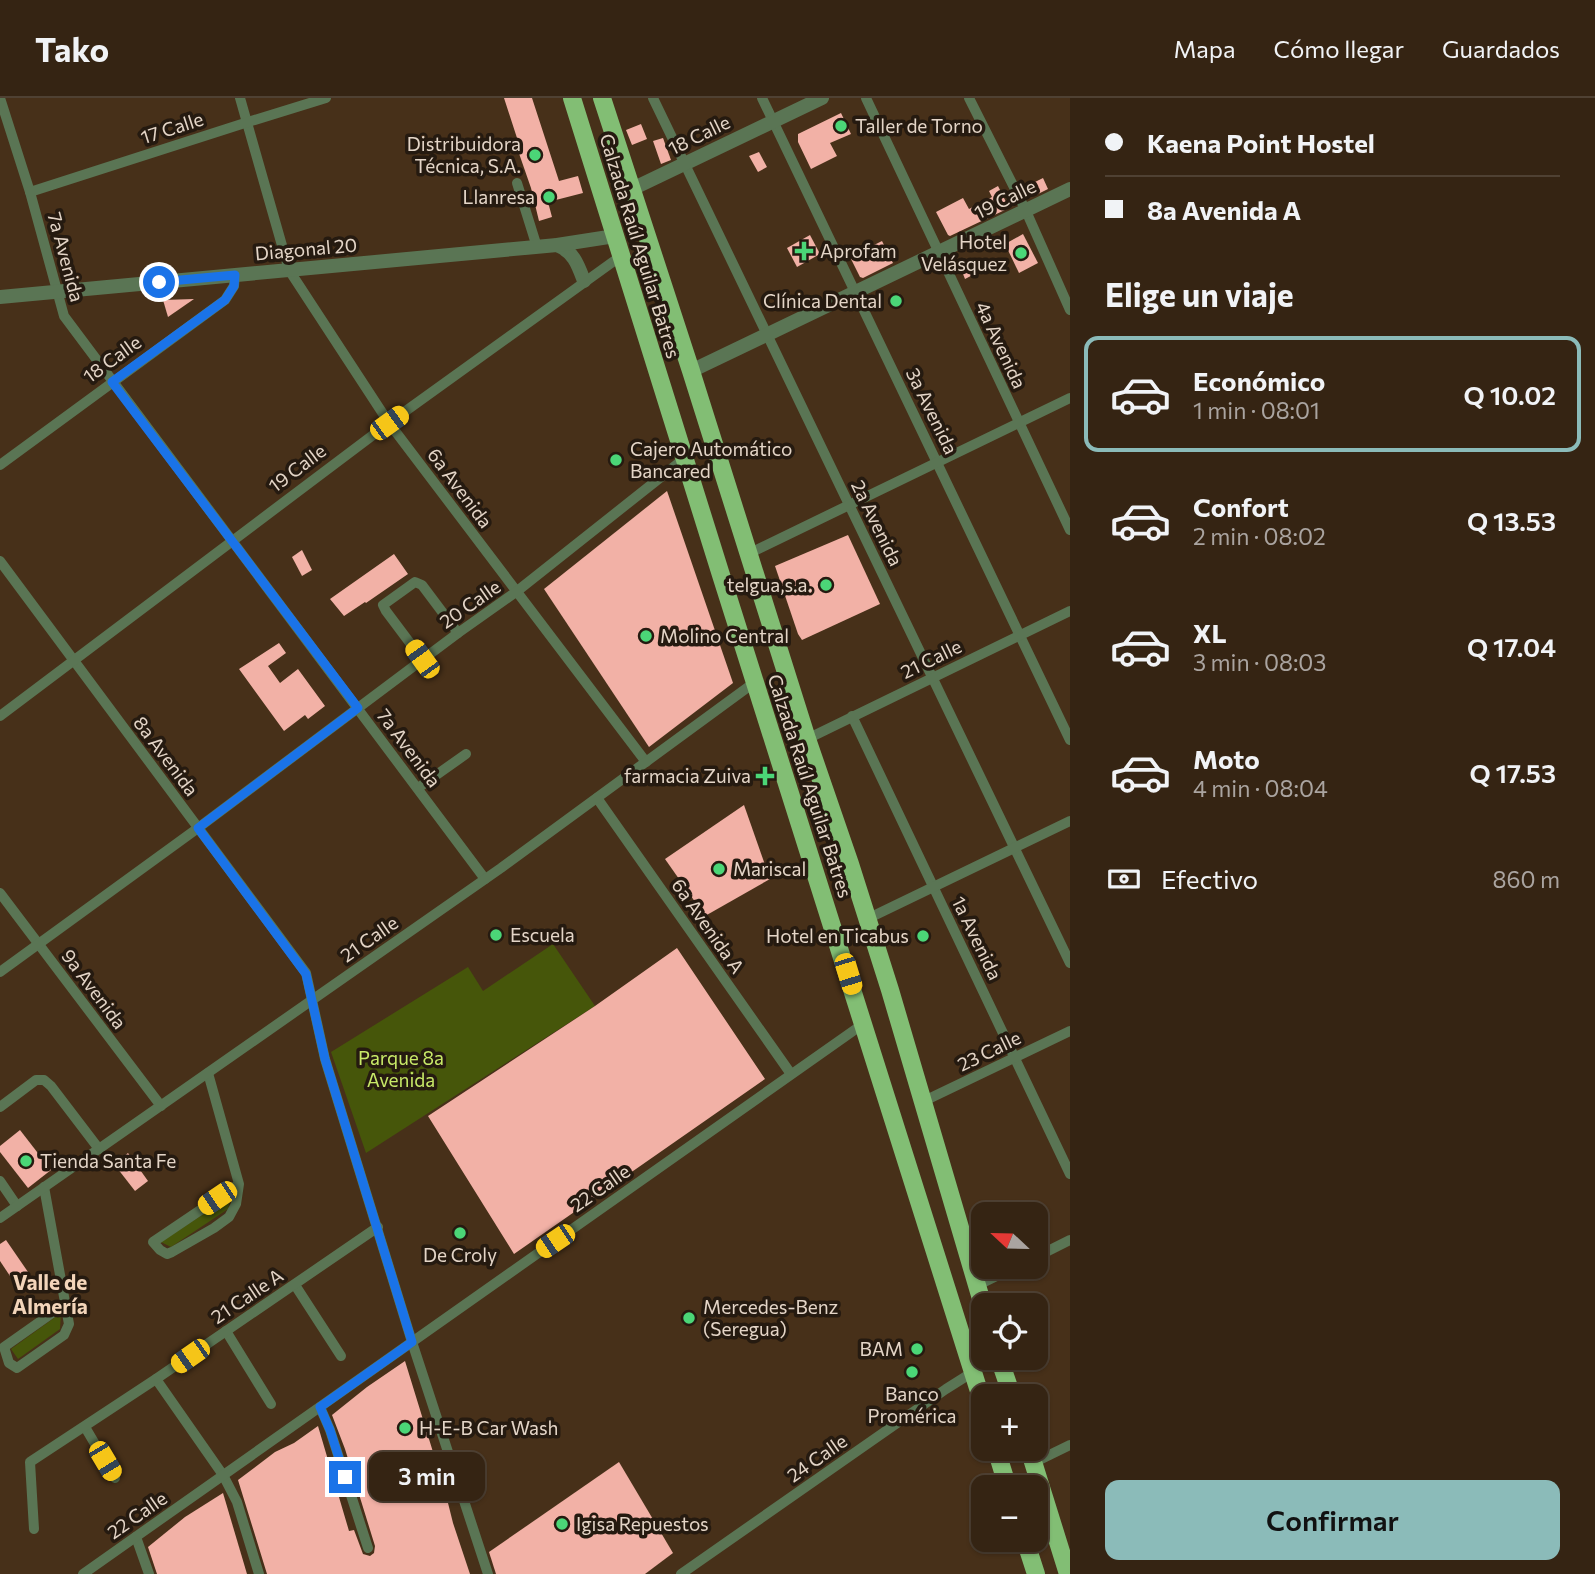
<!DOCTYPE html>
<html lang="es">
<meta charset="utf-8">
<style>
:root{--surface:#352413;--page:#403021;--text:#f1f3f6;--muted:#aaa4a0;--line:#4f4133;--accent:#8bbbb9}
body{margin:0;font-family:Commissioner,sans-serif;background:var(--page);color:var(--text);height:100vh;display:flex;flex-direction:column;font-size:26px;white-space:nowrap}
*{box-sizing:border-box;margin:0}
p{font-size:23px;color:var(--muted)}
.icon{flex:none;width:38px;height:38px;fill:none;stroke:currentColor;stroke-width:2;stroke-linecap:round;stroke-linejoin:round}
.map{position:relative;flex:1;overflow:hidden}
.details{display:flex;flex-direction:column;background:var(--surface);width:525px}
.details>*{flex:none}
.guide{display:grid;align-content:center;height:154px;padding:0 35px;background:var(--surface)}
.needle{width:46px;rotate:292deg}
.controls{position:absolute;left:971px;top:1104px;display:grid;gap:14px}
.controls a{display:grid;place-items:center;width:77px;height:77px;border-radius:14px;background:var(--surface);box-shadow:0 2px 5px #0004,0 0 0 2px var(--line);font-size:35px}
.end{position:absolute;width:32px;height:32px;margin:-16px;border:9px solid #1a73e8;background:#fff;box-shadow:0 0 0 4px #fff}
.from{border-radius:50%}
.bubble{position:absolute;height:49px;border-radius:14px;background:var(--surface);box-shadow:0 2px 5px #0004,0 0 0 2px var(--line);font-size:23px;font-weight:600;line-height:49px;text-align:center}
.car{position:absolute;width:21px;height:42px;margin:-21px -10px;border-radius:9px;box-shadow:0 0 5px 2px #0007;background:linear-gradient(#f5c518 24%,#345 0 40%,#f5c518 0 76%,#345 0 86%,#f5c518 0)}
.guide b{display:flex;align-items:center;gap:24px;height:66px;font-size:26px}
.guide b+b{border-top:2px solid var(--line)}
.guide i{width:18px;height:18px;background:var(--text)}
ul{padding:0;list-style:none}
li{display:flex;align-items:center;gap:21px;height:116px;margin:0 14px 10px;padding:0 21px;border:4px solid transparent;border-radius:14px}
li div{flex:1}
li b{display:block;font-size:26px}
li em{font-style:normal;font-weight:600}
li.current{border-color:var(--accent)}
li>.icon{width:63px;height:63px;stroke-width:1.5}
h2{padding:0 35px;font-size:32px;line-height:84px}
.pay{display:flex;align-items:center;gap:18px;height:77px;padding:0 35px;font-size:26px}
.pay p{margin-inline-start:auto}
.primary-button{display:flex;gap:14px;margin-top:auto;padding:14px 35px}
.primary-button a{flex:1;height:80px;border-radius:14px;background:var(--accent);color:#111;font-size:28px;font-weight:600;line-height:80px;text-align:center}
header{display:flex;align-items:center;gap:42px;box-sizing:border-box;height:98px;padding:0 35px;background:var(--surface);border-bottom:2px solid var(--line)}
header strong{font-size:33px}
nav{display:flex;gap:38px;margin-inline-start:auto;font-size:24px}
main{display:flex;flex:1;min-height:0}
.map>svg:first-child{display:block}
.green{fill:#46560a}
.building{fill:#f2b1a6}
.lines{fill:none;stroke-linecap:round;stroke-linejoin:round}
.minor{stroke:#5a7554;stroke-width:10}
.tertiary{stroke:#5a7554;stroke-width:14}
.trunk{stroke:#82be74;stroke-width:18}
.route{stroke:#1a73e8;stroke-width:9}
.poi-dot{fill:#4bd677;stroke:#251a10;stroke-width:2.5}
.labels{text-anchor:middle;stroke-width:7;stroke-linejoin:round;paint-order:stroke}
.poi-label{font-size:19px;fill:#e4d5c7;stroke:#251a10;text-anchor:start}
.street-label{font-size:19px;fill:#e4d5c7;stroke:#251a10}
.park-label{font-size:19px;fill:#c8e968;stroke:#251a10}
.neighbourhood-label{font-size:21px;font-weight:bold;fill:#f3d5ba;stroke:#251a10}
</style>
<header>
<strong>Tako</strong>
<nav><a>Mapa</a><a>Cómo llegar</a><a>Guardados</a></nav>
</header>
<main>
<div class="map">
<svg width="1070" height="1476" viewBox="0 0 1070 1476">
<rect width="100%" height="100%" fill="#473019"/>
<!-- green -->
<g class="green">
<path d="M 553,846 L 595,908 L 366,1055 L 331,954 L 468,869 L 483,893 Z"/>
<path d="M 231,1098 L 228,1111 L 171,1149 L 161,1144 Z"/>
<path d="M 61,1215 L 60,1231 L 18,1261 L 11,1251 Z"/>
</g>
<!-- building -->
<g class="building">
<path d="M 504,0 L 532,0 L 559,83 L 578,78 L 583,95 L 548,104 L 552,119 L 539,123 L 531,90 L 514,41 L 517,40 Z"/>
<path d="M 841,15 L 851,36 L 830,45 L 837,58 L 811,71 L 798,44 L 798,36 Z"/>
<path d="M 641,26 L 647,41 L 632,47 L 626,32 Z"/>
<path d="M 663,40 L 671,62 L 661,66 L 653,43 Z"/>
<path d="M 759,54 L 767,69 L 758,74 L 749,58 Z"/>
<path d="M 1043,80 L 1048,91 L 1034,98 L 1029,87 Z"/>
<path d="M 998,88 L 1008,108 L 1007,111 L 950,138 L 948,137 L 936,114 L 963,100 L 969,111 L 992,99 L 989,93 Z"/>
<path d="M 1023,136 L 1038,165 L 1019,175 L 1005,146 Z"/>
<path d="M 810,137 L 820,156 L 797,169 L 787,150 Z"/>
<path d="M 882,143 L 893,165 L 863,180 L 860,179 L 850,159 Z"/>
<path d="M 981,161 L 986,170 L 965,181 L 961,171 Z"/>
<path d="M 899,195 L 904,204 L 893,210 L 889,201 Z"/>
<path d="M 194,201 L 168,219 L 163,202 Z"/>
<path d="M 667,393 L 733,585 L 649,649 L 544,491 Z"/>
<path d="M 848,437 L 880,506 L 802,542 L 798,536 L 775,468 Z"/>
<path d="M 302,452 L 312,472 L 302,478 L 292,459 Z"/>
<path d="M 394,456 L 408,476 L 366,505 L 365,504 L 344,518 L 330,501 Z"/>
<path d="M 279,545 L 286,555 L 268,568 L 280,585 L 298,571 L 325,608 L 308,621 L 305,617 L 284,633 L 239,571 Z"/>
<path d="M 744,707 L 770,781 L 705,818 L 665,761 Z"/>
<path d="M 677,850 L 765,981 L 514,1156 L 428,1018 L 595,908 Z"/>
<path d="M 20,1032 L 51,1072 L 28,1090 L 0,1054 L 0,1048 Z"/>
<path d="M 128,1055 L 148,1083 L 135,1093 L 114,1066 Z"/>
<path d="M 6,1142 L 28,1174 L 14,1184 L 0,1163 L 0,1146 Z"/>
<path d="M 405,1263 L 445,1393 L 453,1425 L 470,1476 L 267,1476 L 238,1382 L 275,1354 L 294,1345 L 318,1328 L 349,1433 L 354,1432 L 363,1456 L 370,1458 L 374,1455 L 375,1448 L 345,1351 L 332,1317 L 367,1289 Z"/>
<path d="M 619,1364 L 673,1455 L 645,1476 L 496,1476 L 489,1454 Z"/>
<path d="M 223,1395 L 247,1476 L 157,1476 L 148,1449 L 185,1419 Z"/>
</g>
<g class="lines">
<!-- minor -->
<g class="minor">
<path d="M 0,0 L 30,94 L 64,218 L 485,781"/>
<path d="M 240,0 L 289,172 L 389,325 L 646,664"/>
<path d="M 653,0 L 1070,865"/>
<path d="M 762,0 L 1070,642"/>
<path d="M 866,0 L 1070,432"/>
<path d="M 969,0 L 1026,113 L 1070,212"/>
<path d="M 517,85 L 537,149"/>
<path d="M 30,94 L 248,24 L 326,0"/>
<path d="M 0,367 L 225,202 L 234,188 L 235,177"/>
<path d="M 748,456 L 1070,300"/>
<path d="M 0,463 L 306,875 L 325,961 L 412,1244 L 488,1476"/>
<path d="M 422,561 L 386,513 L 383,507 L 415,484 L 422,487 L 458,535"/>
<path d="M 0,618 L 389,325 L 621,158"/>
<path d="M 852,618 L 1070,1076"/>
<path d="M 807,641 L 1070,513"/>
<path d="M 418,690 L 466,656"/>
<path d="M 597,700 L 791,976"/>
<path d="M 0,795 L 161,1008"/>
<path d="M 867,821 L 1070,723"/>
<path d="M 0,874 L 198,730 L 458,535 L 516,494 L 685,360"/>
<path d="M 208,975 L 239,1086 L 236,1106 L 229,1119 L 214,1130 L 172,1154 L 167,1156 L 160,1152 L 153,1144 L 239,1086"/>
<path d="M 922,1004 L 1070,933"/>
<path d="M 0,1009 L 36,982 L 44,982 L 51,988 L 99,1051"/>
<path d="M 0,1083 L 17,1108"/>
<path d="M 44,1089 L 69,1226 L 64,1237 L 17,1270 L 9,1265 L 4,1249 L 65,1206"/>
<path d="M 0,1120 L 501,770 L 755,584"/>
<path d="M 1036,1159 L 1070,1142"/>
<path d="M 295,1187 L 341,1258"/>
<path d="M 976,1188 L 1015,1169"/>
<path d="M 226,1233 L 271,1306"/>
<path d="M 156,1281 L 223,1377 L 237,1404 L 259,1476"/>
<path d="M 320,1309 L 330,1332 L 368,1450"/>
<path d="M 85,1329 L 115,1380"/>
<path d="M 1033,1365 L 1070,1347"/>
<path d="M 34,1431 L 30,1364 L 156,1281 L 378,1129"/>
<path d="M 136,1439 L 149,1476"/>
<path d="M 83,1476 L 863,926"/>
<path d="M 681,1476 L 946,1291 L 973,1274"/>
</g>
<!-- tertiary -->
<g class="tertiary">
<path d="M 632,91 L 822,0"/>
<path d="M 557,147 C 574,154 578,167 584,183"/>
<path d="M 0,199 L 557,147 L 615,138"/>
<path d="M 691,273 L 1070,91"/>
</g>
<!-- trunk -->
<g class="trunk">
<path d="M 572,0 L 721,477 L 984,1309"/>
<path d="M 602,0 L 691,273 L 807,641 L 850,766 L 890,892 L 984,1211"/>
<path d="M 999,1260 L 1012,1298"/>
<path d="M 996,1351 L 1008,1390"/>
<path d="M 1029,1351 L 1068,1476"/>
<path d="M 1025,1442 L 1036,1476"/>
</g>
</g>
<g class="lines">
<!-- route -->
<path class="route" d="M 159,184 L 235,177 L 234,188 L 225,202 L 112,284 L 358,610 L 198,730 L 306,876 L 325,961 L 412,1244 L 320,1309 L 330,1332 L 345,1379"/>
</g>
<!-- markers -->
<g class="poi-dot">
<circle cx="841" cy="28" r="7"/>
<circle cx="535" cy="57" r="7"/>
<circle cx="549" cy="99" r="7"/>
<path d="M800.5 142.5h7v7h7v7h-7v7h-7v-7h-7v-7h7z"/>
<circle cx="1021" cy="155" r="7"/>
<circle cx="896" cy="203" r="7"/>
<circle cx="616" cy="362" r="7"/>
<circle cx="826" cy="487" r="7"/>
<circle cx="646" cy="538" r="7"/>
<path d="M761.5 667.5h7v7h7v7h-7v7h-7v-7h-7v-7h7z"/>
<circle cx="719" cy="771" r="7"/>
<circle cx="496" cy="837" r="7"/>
<circle cx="923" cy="838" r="7"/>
<circle cx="26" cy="1063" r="7"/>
<circle cx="460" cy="1135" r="7"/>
<circle cx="689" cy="1220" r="7"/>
<circle cx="917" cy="1251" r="7"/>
<circle cx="912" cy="1274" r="7"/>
<circle cx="405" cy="1330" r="7"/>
<circle cx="562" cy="1426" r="7"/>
</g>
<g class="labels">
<!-- poi labels -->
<g class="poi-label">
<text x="855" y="35">Taller de Torno</text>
<text x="521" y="53" text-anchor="end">Distribuidora<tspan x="521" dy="22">Técnica, S.A.</tspan></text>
<text x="535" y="106" text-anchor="end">Llanresa</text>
<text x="1007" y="151" text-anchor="end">Hotel<tspan x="1007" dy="22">Velásquez</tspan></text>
<text x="820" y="160">Aprofam</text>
<text x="882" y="210" text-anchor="end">Clínica Dental</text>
<text x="630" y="358">Cajero Automático<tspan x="630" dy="22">Bancared</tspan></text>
<text x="812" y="494" text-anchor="end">telgua,s.a.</text>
<text x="660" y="545">Molino Central</text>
<text x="751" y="685" text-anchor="end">farmacia Zuiva</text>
<text x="733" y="778">Mariscal</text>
<text x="510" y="844">Escuela</text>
<text x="909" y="845" text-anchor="end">Hotel en Ticabus</text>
<text x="40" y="1070">Tienda Santa Fe</text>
<text x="460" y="1164" text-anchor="middle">De Croly</text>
<text x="703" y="1216">Mercedes-Benz<tspan x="703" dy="22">(Seregua)</tspan></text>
<text x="903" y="1258" text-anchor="end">BAM</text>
<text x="912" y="1303" text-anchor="middle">Banco<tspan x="912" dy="22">Promérica</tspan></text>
<text x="419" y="1337">H-E-B Car Wash</text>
<text x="576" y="1433">Igisa Repuestos</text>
</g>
<!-- street labels -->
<g class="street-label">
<text transform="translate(172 30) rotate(-18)" y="7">17 Calle</text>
<text transform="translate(699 37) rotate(-26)" y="7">18 Calle</text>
<text transform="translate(1005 101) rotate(-26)" y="7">19 Calle</text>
<text transform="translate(640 148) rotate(73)" y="7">Calzada Raúl Aguilar Batres</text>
<text transform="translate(306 151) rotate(-5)" y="7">Diagonal 20</text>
<text transform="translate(66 159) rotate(75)" y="7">7a Avenida</text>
<text transform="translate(1001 247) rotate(65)" y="7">4a Avenida</text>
<text transform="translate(112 261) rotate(-36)" y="7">18 Calle</text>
<text transform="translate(932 313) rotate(64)" y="7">3a Avenida</text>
<text transform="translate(297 370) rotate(-37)" y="7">19 Calle</text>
<text transform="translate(460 390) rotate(53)" y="7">6a Avenida</text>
<text transform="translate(877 425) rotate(64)" y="7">2a Avenida</text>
<text transform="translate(470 506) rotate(-35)" y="7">20 Calle</text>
<text transform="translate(931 561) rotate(-26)" y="7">21 Calle</text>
<text transform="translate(409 650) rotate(53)" y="7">7a Avenida</text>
<text transform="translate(166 658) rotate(53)" y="7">8a Avenida</text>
<text transform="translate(810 688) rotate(72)" y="7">Calzada Raúl Aguilar Batres</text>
<text transform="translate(708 828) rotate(55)" y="7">6a Avenida A</text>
<text transform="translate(977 840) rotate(64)" y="7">1a Avenida</text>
<text transform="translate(369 841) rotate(-35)" y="7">21 Calle</text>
<text transform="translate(94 891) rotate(53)" y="7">9a Avenida</text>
<text transform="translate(989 953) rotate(-26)" y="7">23 Calle</text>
<text transform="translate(600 1090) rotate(-35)" y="7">22 Calle</text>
<text transform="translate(247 1198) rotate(-34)" y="7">21 Calle A</text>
<text transform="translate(817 1360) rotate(-35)" y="7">24 Calle</text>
<text transform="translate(137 1417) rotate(-35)" y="7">22 Calle</text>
</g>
<!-- park labels -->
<g class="park-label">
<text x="401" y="967">Parque 8a<tspan x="401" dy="22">Avenida</tspan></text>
</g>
<!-- neighbourhood labels -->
<g class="neighbourhood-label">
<text x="50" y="1192">Valle de<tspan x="50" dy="24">Almería</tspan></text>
</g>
</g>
</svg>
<div class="controls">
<a><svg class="needle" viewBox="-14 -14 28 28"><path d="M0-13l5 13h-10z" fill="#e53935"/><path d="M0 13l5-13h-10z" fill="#aaa4a0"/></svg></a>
<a><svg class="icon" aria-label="locate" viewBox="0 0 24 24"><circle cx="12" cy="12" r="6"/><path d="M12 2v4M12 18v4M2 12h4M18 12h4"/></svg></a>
<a>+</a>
<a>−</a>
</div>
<i class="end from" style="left:159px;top:184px"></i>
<i class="end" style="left:345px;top:1379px"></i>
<div class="bubble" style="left:369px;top:1354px;width:116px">3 min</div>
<i class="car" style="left:389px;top:325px;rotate:54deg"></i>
<i class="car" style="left:422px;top:561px;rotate:324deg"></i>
<i class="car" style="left:848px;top:876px;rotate:163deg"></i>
<i class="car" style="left:217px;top:1100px;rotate:236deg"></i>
<i class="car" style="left:555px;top:1143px;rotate:236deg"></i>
<i class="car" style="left:190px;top:1258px;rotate:235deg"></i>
<i class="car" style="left:105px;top:1363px;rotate:149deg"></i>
</div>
<section class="details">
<div class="guide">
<b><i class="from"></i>Kaena Point Hostel</b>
<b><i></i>8a Avenida A</b>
</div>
<h2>Elige un viaje</h2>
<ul>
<li class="current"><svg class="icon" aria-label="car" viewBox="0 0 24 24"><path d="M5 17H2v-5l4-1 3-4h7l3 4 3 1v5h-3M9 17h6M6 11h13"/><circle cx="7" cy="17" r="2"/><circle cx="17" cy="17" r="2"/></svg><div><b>Económico</b><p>1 min · 08:01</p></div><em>Q 10.02</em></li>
<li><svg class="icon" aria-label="car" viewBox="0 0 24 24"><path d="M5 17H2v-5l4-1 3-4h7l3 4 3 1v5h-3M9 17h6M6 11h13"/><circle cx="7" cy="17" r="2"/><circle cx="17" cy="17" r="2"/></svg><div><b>Confort</b><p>2 min · 08:02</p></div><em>Q 13.53</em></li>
<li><svg class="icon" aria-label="car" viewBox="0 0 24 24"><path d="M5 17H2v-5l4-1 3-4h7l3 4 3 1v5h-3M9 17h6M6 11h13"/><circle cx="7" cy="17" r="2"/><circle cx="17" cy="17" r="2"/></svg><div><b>XL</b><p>3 min · 08:03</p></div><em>Q 17.04</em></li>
<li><svg class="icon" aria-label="car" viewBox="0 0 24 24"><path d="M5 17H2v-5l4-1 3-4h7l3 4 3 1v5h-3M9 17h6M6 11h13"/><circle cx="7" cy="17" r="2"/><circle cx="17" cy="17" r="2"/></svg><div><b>Moto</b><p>4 min · 08:04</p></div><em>Q 17.53</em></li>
</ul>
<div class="pay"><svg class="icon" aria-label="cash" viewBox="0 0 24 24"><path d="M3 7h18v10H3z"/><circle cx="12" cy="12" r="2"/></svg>Efectivo<p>860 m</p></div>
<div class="primary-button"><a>Confirmar</a></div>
</section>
</main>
